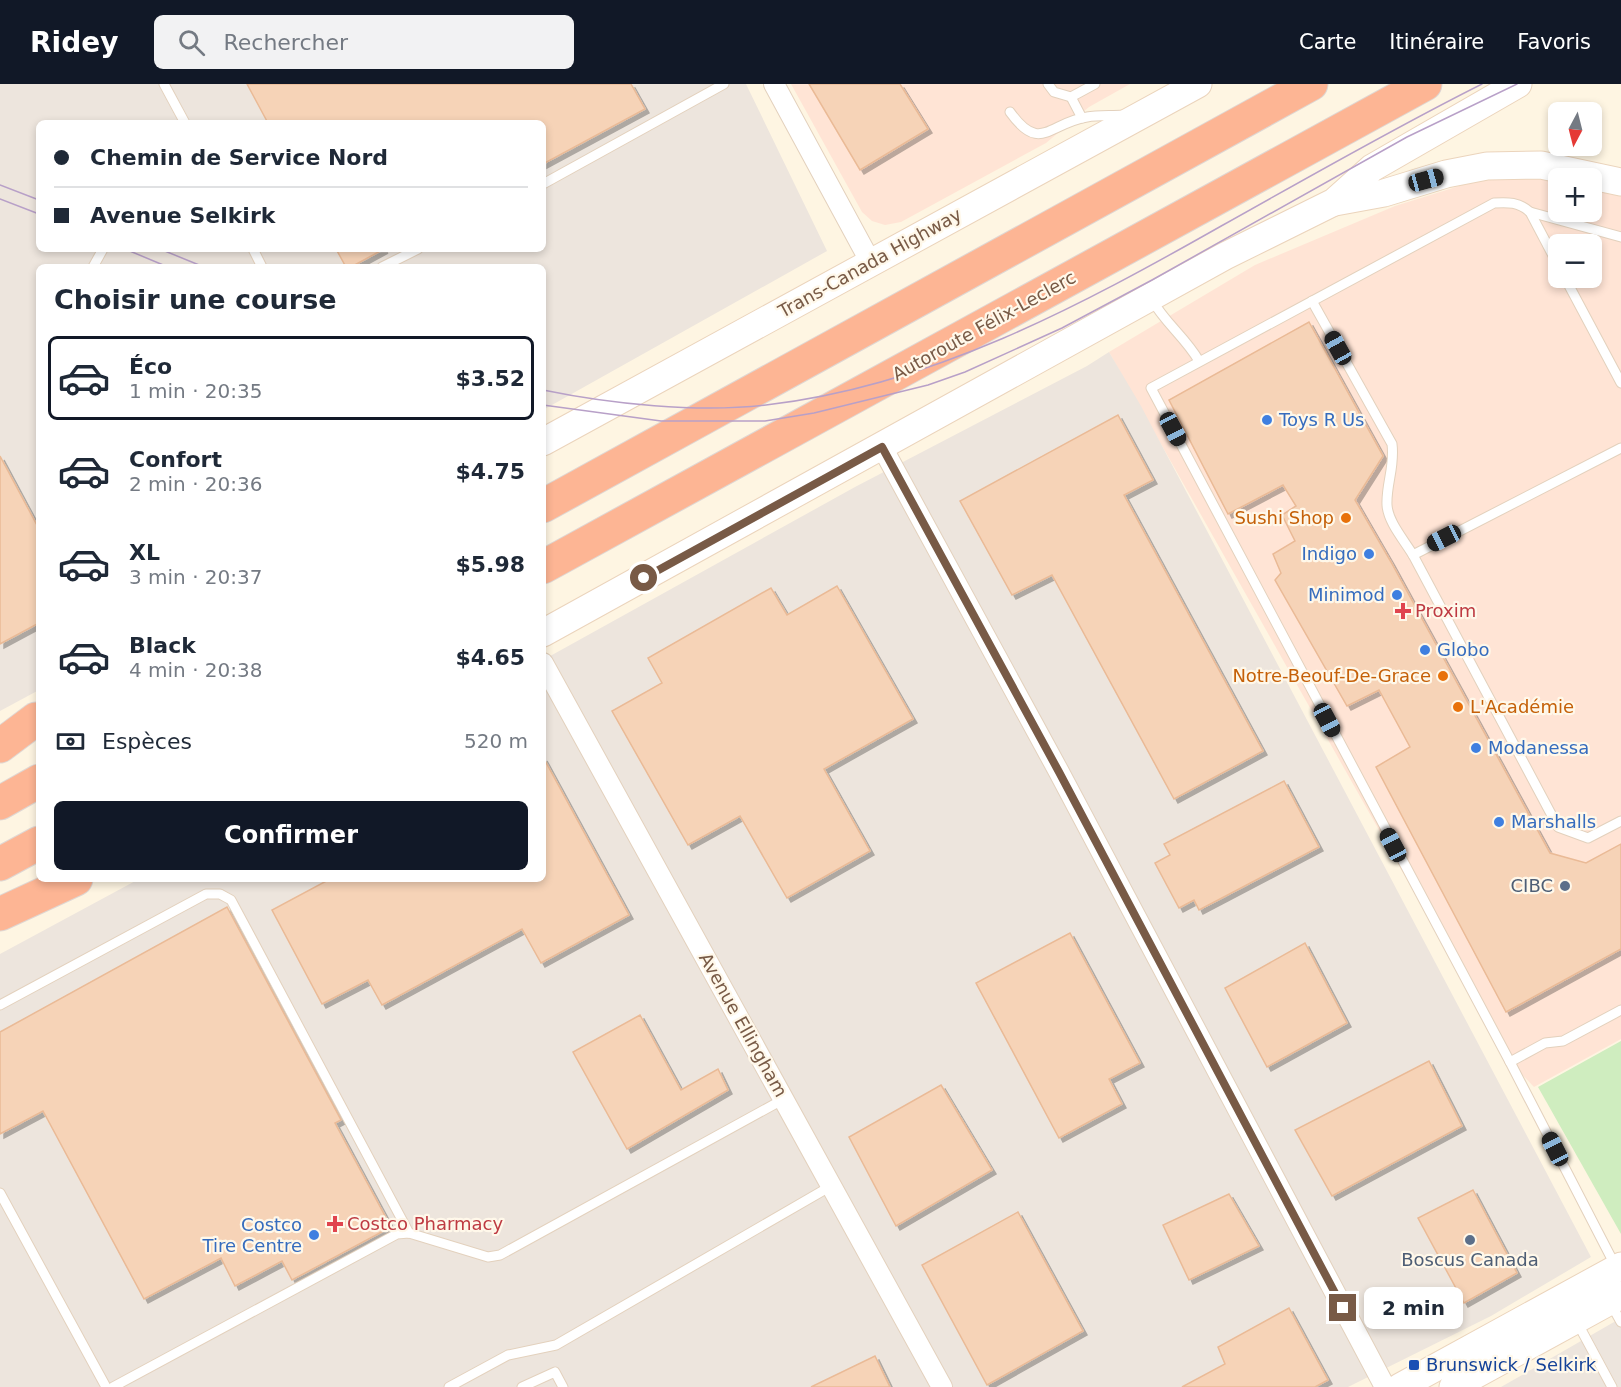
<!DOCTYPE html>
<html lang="fr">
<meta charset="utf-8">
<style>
:root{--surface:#fff;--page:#f2f2f3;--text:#1f2937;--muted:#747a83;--line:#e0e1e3;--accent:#111827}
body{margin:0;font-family:"DejaVu Sans",sans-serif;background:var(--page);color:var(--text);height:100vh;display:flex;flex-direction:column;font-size:22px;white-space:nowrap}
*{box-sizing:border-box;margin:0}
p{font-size:20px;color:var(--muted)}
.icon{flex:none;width:33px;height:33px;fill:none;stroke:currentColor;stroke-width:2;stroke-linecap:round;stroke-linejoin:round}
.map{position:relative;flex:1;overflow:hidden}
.drawer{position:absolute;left:36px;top:180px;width:510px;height:618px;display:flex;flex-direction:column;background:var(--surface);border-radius:9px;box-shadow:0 3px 9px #0003}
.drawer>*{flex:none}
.banner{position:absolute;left:36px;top:36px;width:510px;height:132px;border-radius:9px;box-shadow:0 3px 9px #0003;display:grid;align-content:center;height:132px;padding:0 18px;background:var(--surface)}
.needle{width:39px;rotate:187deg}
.fabs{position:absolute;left:1548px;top:18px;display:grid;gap:12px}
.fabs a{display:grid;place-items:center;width:54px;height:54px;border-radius:9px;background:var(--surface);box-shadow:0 3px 9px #0003;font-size:30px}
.end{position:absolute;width:27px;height:27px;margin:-14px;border:8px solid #785a46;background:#fff;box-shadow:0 0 0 3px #fff}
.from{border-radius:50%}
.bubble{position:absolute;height:42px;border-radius:9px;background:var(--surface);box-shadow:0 3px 9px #0003;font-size:20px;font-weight:600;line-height:42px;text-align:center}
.car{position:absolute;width:18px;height:36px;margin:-18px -9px;border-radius:8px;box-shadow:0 0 4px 2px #0007;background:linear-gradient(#222 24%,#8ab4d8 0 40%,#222 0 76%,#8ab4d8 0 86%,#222 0)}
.banner b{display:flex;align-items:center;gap:21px;height:57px;font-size:22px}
.banner b+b{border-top:2px solid var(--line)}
.banner i{width:15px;height:15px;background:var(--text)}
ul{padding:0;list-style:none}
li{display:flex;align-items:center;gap:18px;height:84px;margin:0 12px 9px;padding:0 6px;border:3px solid transparent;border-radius:9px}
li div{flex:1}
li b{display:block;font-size:22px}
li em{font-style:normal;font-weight:600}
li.on{border-color:var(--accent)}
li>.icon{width:54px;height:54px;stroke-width:1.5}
h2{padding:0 18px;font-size:27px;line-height:72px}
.pay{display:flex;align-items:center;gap:15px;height:66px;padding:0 18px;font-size:22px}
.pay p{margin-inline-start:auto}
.cta{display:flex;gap:12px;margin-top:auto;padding:12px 18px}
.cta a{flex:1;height:69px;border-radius:9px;background:var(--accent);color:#fff;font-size:24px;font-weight:600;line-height:69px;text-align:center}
header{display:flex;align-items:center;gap:36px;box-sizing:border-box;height:84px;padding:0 30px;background:var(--accent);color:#fff}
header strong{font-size:28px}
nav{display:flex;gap:33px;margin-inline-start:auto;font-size:21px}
.search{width:420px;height:54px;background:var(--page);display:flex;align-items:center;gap:15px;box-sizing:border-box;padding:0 21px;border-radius:9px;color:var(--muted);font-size:22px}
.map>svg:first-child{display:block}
.commercial{fill:#ffe4d5;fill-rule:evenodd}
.industrial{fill:#ede5dd;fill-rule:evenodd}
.green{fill:#cfedbf}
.building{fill:#f6d3b7;stroke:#eaba96;stroke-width:1.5;filter:url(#shadow)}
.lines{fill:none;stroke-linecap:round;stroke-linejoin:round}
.lane-casing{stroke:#e3d1bd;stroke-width:11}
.street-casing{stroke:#e3d1bd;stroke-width:22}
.secondary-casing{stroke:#ebd4bc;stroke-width:29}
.highway-casing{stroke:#dfd7d3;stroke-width:35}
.lane{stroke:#fff;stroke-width:9}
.street{stroke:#fff;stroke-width:20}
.secondary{stroke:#fff;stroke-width:27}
.highway{stroke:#fdb594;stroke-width:33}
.tram{stroke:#b8a0c8;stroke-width:1.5}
.route{stroke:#785a46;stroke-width:8}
.shop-dot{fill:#3f7fe0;stroke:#fff8ea;stroke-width:2}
.food-dot{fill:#e8710a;stroke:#fff8ea;stroke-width:2}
.health-dot{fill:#e0444e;stroke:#fff8ea;stroke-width:2}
.service-dot{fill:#5c6f8a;stroke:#fff8ea;stroke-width:2}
.transit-dot{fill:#1a4fb4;stroke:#fff8ea;stroke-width:2}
.labels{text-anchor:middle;stroke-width:4.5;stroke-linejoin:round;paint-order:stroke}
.street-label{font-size:18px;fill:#785a46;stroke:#fff8ea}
.shop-label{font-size:18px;fill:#366cbe;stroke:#fff8ea;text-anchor:start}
.food-label{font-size:18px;fill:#c56008;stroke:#fff8ea;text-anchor:end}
.health-label{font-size:18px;fill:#be3a42;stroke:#fff8ea;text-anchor:start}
.service-label{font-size:18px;fill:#4e5e75;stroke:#fff8ea;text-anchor:end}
.transit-label{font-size:18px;fill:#164399;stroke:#fff8ea;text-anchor:start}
</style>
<header>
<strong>Ridey</strong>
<div class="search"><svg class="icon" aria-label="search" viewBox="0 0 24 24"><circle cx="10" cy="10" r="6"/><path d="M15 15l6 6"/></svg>Rechercher</div>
<nav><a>Carte</a><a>Itinéraire</a><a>Favoris</a></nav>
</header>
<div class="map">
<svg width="1621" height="1303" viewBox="0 0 1621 1303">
<defs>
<filter id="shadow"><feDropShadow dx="4" dy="4" stdDeviation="0" flood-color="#0004"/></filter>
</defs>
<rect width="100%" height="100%" fill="#fef5e2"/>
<!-- commercial -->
<g class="commercial">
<path d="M 791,0 L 1130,0 L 1089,23 L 1046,59 L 901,138 L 885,141 L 872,137 L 862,128 Z"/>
<path d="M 1511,93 L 1558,95 L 1558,128 L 1592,128 L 1592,103 L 1621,112 L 1621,955 L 1534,1003 L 1510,978 L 1109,268 L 1255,181 L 1395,122 L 1469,99 ZM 1558,160 L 1592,160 L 1592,194 L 1558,194 Z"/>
</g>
<!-- industrial -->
<g class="industrial">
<path d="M 0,0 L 746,0 L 827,167 L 543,326 L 543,183 L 39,183 L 39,606 L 0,627 ZM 39,39 L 543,39 L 543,165 L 39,165 Z"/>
<path d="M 1109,268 L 1141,322 L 1591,1173 L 1491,1232 L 1348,1303 L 0,1303 L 0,870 L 139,795 L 543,795 L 543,576 L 855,403 L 1087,282 Z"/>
<path d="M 1621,1234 L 1621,1303 L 1501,1303 Z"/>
</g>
<!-- green -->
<path class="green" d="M 1621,957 L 1621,1150 L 1538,1003 Z"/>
<!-- building -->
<g class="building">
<path d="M 247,0 L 631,0 L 645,25 L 543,80 L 543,39 L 268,39 Z"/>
<path d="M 809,0 L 900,0 L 928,45 L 860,86 Z"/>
<path d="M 336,165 L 384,165 L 351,183 L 346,183 Z"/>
<path d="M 1309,238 L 1383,372 L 1355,416 L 1391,478 L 1550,769 L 1586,779 L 1621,760 L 1621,865 L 1506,928 L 1376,683 L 1410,663 L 1379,606 L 1347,622 L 1275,496 L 1281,489 L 1273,470 L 1295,457 L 1282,431 L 1296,422 L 1283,401 L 1228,430 L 1169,316 Z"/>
<path d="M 1118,331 L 1153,396 L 1124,411 L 1263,667 L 1174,715 L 1052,491 L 1012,511 L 960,417 Z"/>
<path d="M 0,372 L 39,445 L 39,539 L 0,560 Z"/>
<path d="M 837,502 L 913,635 L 824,685 L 870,767 L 787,814 L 740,732 L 688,761 L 612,627 L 662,599 L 648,574 L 771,504 L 787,531 Z"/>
<path d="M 543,673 L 629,831 L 541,879 L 522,845 L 382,921 L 368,896 L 322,920 L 272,826 L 330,795 L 543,795 Z"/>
<path d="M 1284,697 L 1319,763 L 1199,826 L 1194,816 L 1179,824 L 1155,779 L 1170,771 L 1164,760 Z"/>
<path d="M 227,823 L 341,1036 L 335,1039 L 391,1143 L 292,1196 L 282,1177 L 235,1202 L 221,1174 L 144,1215 L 43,1027 L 0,1050 L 0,948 Z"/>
<path d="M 1070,849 L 1140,979 L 1109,995 L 1122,1020 L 1059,1054 L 976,899 Z"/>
<path d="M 1305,859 L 1347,939 L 1267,983 L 1225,904 Z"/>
<path d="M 640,931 L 681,1006 L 718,985 L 728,1006 L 627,1065 L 573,968 Z"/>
<path d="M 1429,977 L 1462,1042 L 1332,1112 L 1295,1046 Z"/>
<path d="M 941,1001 L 992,1086 L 896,1142 L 849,1053 Z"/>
<path d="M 1473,1106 L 1517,1189 L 1464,1219 L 1418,1134 Z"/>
<path d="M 1229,1110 L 1259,1162 L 1189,1196 L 1163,1141 Z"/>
<path d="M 1018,1128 L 1083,1247 L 987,1301 L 922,1181 Z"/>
<path d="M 1289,1224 L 1328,1296 L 1315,1303 L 1182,1303 L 1225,1280 L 1218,1263 Z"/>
<path d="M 875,1272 L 890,1303 L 811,1303 Z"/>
</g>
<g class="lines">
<defs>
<g id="lane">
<path d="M 164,0 L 185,39"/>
<path d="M 1048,0 L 1054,8 L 1071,13 L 1095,0"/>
<path d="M 1071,13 L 1082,34"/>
<path d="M 1010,28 C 1040,70 1049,39 1087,33 C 1098,31 1112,32 1124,31"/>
<path d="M 543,100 L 724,0"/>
<path d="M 1530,128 L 1558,181"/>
<path d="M 253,165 L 262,183"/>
<path d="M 93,183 L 103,165"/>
<path d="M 382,183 L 418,165"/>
<path d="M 1565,194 L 1621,299"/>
<path d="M 1152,216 C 1166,240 1185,253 1199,277"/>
<path d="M 1312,217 L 1392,360 C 1395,383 1386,400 1387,421 C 1388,438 1404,456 1413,471 L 1558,743 L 1588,754 L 1621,737"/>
<path d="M 1413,471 L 1621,364"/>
<path d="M 0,921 L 206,810 L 220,810 L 231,816 L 409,1149"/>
<path d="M 1510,978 L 1545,959 L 1563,957 L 1621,926"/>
<path d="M 0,1109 L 106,1303"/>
<path d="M 1616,1183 L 1510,978 L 1151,304 L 1494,119 C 1508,118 1519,118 1530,128 L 1621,153"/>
<path d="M 1611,1220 L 1621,1238"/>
<path d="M 1577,1238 L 1612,1303"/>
<path d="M 113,1303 L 397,1150 L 409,1149 L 488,1173 L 500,1171 L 784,1015"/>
<path d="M 449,1303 L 508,1271 L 556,1261 L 831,1102"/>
<path d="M 522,1303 L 555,1288 L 563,1303"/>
</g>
<g id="street">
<path d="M 774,0 L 871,179"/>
<path d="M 882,363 L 1059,688 L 1385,1303"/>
<path d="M 543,579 L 942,1303"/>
</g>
<g id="secondary">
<path d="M 1335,118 L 1384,109 L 1446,90 L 1487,82 L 1541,81 L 1621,98"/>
<path d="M 543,358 L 1198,0"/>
<path d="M 543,549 L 1225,172 L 1334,118 L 1372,84 L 1518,0"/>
<path d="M 1400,1303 L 1621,1182"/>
<path d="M 1453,1303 L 1621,1211"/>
</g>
<g id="highway">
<path d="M 543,422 L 1311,0"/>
<path d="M 543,483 L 1425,0"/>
<path d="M 0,662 L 36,635"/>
<path d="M 0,719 L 39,697"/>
<path d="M 0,780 L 39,759"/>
<path d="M 0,830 L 76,795"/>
</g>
</defs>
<!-- lane casing -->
<use href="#lane" class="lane-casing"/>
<!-- street casing -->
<use href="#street" class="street-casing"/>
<!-- secondary casing -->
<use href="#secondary" class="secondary-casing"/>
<!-- highway casing -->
<use href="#highway" class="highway-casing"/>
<!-- lane -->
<use href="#lane" class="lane"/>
<!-- street -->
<use href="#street" class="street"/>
<!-- secondary -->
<use href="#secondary" class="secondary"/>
<!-- highway -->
<use href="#highway" class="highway"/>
<!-- tram -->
<g class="tram">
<path d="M 0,101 L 39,116"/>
<path d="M 0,115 L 39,130"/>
<path d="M 125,165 L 168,183"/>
<path d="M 160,165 L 204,183"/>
<path d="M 543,306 C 611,320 697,329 766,321 C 932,302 1080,222 1223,141 C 1309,93 1394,44 1482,0"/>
<path d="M 543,321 L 661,337 L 765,337 L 814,329 L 928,301 L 965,288 L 1062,244 L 1152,196 L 1407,53 L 1517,0"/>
</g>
</g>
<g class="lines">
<!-- route -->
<path class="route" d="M 644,494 L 882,363 L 1059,688 L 1343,1224"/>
</g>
<!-- markers -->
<g class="shop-dot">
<circle cx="1267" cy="336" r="6"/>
<circle cx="1369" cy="470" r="6"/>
<circle cx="1397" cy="511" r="6"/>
<circle cx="1425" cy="566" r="6"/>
<circle cx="1476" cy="664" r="6"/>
<circle cx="1499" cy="738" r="6"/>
<circle cx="314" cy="1151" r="6"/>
</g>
<g class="food-dot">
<circle cx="1346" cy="434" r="6"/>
<circle cx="1443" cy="592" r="6"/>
<circle cx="1458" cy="623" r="6"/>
</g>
<g class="health-dot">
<path d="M1400 518h6v6h6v6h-6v6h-6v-6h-6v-6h6z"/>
<path d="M332 1131h6v6h6v6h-6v6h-6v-6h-6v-6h6z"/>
</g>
<g class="service-dot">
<circle cx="1565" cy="802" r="6"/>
<circle cx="1470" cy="1156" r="6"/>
</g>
<rect class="transit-dot" x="1408" y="1275" width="12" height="12" rx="3"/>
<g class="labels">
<!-- street labels -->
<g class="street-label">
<text transform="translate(870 179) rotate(-29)" y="6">Trans-Canada Highway</text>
<text transform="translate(984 242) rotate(-29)" y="6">Autoroute Félix-Leclerc</text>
<text transform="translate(743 941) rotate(61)" y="6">Avenue Ellingham</text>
</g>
<!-- shop labels -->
<g class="shop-label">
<text x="1279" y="342">Toys R Us</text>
<text x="1357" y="476" text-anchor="end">Indigo</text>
<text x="1385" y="517" text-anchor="end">Minimod</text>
<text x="1437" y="572">Globo</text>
<text x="1488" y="670">Modanessa</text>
<text x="1511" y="744">Marshalls</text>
<text x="302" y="1147" text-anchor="end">Costco<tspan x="302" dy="21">Tire Centre</tspan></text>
</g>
<!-- food labels -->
<g class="food-label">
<text x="1334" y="440">Sushi Shop</text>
<text x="1431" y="598">Notre-Beouf-De-Grace</text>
<text x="1470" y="629" text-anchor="start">L'Académie</text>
</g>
<!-- health labels -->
<g class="health-label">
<text x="1415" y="533">Proxim</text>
<text x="347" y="1146">Costco Pharmacy</text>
</g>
<!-- service labels -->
<g class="service-label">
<text x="1553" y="808">CIBC</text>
<text x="1470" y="1182" text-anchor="middle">Boscus Canada</text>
</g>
<!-- transit labels -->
<g class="transit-label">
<text x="1426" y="1287">Brunswick / Selkirk</text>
</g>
</g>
</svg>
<div class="fabs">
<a><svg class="needle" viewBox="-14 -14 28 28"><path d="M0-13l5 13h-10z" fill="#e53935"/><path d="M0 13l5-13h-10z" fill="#747a83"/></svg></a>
<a>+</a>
<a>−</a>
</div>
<i class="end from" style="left:644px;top:494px"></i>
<i class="end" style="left:1343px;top:1224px"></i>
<div class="bubble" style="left:1364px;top:1203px;width:99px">2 min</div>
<i class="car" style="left:1426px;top:96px;rotate:75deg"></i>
<i class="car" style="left:1338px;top:264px;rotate:331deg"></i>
<i class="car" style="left:1173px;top:345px;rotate:152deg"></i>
<i class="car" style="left:1444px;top:454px;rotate:243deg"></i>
<i class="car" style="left:1327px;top:636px;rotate:152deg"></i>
<i class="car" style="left:1393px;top:761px;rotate:332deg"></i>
<i class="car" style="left:1555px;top:1065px;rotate:333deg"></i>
<div class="banner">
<b><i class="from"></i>Chemin de Service Nord</b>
<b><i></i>Avenue Selkirk</b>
</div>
<section class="drawer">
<h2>Choisir une course</h2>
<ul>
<li class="on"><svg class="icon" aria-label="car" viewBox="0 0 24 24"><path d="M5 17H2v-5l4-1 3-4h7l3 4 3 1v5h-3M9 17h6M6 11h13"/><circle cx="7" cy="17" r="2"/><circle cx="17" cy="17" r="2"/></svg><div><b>Éco</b><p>1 min · 20:35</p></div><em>$3.52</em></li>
<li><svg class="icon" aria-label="car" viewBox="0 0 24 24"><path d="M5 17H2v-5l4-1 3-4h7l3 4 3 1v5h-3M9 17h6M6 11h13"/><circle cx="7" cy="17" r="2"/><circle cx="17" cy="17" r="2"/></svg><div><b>Confort</b><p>2 min · 20:36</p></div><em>$4.75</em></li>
<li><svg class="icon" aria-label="car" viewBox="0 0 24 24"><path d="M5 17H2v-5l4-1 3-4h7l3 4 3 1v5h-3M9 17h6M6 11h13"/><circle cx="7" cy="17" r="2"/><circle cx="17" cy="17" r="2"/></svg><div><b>XL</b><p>3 min · 20:37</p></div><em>$5.98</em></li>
<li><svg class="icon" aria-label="car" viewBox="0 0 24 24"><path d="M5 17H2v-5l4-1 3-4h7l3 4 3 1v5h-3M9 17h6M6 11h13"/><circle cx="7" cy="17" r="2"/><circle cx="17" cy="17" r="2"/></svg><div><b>Black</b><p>4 min · 20:38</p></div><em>$4.65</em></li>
</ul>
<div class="pay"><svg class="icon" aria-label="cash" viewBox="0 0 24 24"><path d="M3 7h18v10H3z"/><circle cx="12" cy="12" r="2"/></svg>Espèces<p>520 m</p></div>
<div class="cta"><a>Confirmer</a></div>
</section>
</div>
